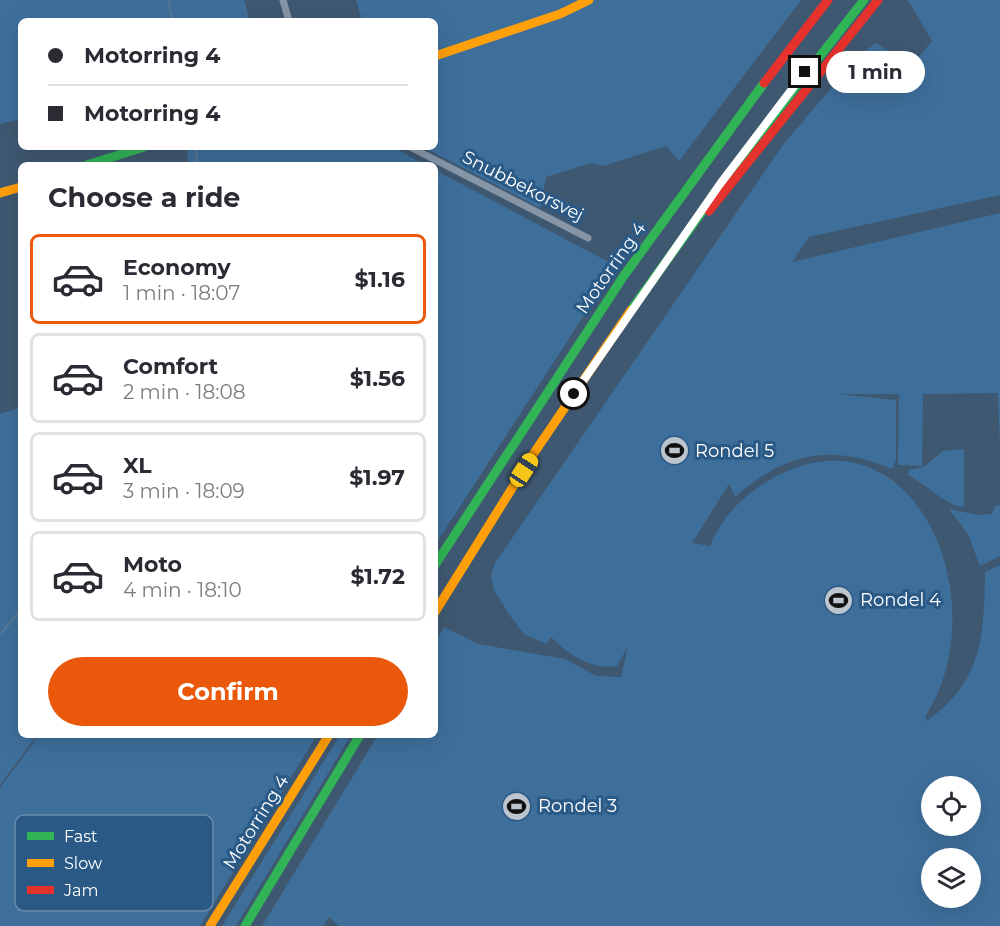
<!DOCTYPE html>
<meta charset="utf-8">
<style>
:root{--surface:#fff;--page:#f7f7f7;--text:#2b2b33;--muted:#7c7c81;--line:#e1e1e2;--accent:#ea580c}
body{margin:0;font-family:Montserrat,sans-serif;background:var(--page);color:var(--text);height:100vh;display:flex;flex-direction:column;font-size:22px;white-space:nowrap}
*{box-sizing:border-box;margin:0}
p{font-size:20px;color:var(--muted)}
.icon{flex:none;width:33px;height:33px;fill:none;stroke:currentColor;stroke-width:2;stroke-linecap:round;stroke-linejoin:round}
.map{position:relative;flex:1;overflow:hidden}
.details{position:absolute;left:18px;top:162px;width:420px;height:576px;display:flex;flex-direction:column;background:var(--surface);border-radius:9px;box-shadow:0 6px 24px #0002}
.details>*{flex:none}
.hud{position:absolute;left:18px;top:18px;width:420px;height:132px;border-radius:9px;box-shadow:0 6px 24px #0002;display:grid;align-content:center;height:132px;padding:0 30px;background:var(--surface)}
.fabs{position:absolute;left:921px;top:776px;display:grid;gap:12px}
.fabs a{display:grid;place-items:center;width:60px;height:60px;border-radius:50%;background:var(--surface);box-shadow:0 6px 24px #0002;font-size:30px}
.end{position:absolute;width:27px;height:27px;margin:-14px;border:8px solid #fff;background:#111;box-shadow:0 0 0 3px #111}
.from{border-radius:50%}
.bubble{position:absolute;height:42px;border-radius:21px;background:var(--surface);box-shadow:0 6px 24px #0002;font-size:20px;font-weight:700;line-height:42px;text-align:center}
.car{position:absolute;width:18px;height:36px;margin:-18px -9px;border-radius:8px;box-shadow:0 0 4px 2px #0007;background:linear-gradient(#f5c518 24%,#345 0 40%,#f5c518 0 76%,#345 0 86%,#f5c518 0)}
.hud b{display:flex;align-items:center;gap:21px;height:57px;font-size:22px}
.hud b+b{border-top:2px solid var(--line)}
.hud i{width:15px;height:15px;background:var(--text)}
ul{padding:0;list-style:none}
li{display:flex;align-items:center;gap:18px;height:90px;margin:0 12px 9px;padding:0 18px;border:3px solid var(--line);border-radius:9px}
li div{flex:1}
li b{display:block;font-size:22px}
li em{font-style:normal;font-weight:700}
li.on{border-color:var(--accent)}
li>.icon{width:54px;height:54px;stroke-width:1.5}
h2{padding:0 30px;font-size:27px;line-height:72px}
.primary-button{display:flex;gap:12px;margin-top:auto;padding:12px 30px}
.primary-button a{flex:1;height:69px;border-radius:36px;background:var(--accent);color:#fff;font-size:24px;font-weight:700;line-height:69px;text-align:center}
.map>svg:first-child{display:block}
.green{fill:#3e6f9b;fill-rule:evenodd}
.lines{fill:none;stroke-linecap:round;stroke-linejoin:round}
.stream{stroke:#587996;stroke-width:2}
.street{stroke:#8696a7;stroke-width:7}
.fast{stroke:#30b455;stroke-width:9}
.slow{stroke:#ff9f0a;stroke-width:9}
.jam{stroke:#e5322d;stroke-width:9}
.route{stroke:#fff;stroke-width:8}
.labels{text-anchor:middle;stroke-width:6;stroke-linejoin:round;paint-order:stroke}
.street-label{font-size:18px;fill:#fff;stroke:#2a5986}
.poi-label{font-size:18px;fill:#fff;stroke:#2a5986;text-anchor:start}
.key{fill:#2a5986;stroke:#6a8baa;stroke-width:1.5}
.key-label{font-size:16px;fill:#fff}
</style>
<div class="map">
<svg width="1000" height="926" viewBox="0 0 1000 926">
<rect width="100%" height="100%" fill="#3f5871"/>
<!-- green -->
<g class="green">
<path d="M 0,0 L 244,0 L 250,21 L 21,21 L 21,119 L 0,124 Z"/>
<path d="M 356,0 L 801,0 L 679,161 L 666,146 L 603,166 L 591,163 L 546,177 L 540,208 L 423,147 L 435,147 L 435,21 L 362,21 Z"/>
<path d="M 908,0 L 1000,0 L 1000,195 L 809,237 L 792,262 L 1000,213 L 1000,448 L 998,393 L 923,394 L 922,466 L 898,465 L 899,394 L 836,394 L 896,400 L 896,460 L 892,469 C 830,443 785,453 735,497 L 729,484 L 692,543 L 710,546 C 721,518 741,498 766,482 C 913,394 1000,602 925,717 L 927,721 C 983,681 984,635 985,572 L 1000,565 L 1000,926 L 339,926 L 329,917 L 323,926 L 262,926 L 378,735 L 435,735 L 435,642 L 444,627 L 478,644 L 565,659 L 596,676 L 621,677 L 628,646 L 617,666 C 591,670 569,655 551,637 L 546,644 L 524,634 L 508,613 L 494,590 L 491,576 L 495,563 L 783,145 L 859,55 L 876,43 L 912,65 L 932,41 ZM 932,786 L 970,786 L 970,825 L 932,825 ZM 932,858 L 970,858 L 970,897 L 932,897 Z"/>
<path d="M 187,147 L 393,147 L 425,165 L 188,165 Z"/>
<path d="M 435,170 L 616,266 L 435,545 Z"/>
<path d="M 21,407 L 21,735 L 37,735 L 0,785 L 0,414 Z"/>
<path d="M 964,449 L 964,507 C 946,506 926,484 908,475 L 909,470 L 924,467 L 943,451 Z"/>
<path d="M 1000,505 L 1000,556 L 980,566 L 968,534 L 949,509 L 978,515 L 992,514 L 995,506 Z"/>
<path d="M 39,735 L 317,735 L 200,926 L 0,926 L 0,788 Z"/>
<path d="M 340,735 L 351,735 L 236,926 L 222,926 Z"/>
</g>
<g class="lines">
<!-- stream -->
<g class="stream">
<path d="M 168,0 L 173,21"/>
<path d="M 196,147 L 197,165"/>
<path d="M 0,634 L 21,610"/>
</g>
<!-- street -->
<g class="street">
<path d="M 283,0 L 289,21"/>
<path d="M 410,147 L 588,238"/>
</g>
<!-- fast -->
<g class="fast">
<path d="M 87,165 L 144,147"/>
<path d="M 631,310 L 749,147 L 864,0"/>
<path d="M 435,565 L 623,277 L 764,83"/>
<path d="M 245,926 L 360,735"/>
</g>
<!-- slow -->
<g class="slow">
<path d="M 435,56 L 560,14 L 589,0"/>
<path d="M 0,193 L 21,187"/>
<path d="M 435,612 L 534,453 L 631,310"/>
<path d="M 210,926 L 329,735"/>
</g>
<!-- jam -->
<g class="jam">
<path d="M 764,83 L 828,0"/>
<path d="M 709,211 L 878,0"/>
</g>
</g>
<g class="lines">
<!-- route -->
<path class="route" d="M 574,394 L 720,184 L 805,72"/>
</g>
<!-- icons -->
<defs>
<symbol id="stadium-disc" viewBox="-11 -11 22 22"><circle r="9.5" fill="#bcc5cd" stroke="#2a5986"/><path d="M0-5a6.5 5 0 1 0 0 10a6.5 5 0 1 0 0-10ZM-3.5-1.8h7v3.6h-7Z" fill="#111"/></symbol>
</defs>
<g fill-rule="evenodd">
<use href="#stadium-disc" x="658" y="434" width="33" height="33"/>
<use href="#stadium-disc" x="822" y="584" width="33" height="33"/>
<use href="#stadium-disc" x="500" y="790" width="33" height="33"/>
</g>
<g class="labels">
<!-- street labels -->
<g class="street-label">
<text transform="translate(523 186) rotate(27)" y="6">Snubbekorsvej</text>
<text transform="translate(611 268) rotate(-55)" y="6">Motorring 4</text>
<text transform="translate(256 822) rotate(-58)" y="6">Motorring 4</text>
</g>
<!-- poi labels -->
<g class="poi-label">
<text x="695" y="457">Rondel 5</text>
<text x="860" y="606">Rondel 4</text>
<text x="538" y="812">Rondel 3</text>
</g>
</g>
<!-- legend -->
<rect x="15" y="815" width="198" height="96" rx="9" class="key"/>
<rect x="27" y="832" width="27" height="8" fill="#30b455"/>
<rect x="27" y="859" width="27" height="8" fill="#ff9f0a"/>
<rect x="27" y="886" width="27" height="8" fill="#e5322d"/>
<g class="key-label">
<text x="64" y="842">Fast</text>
<text x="64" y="869">Slow</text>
<text x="64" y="896">Jam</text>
</g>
</svg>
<div class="fabs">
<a><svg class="icon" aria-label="locate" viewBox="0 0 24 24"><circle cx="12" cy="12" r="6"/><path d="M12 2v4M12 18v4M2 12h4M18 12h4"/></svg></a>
<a><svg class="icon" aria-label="layers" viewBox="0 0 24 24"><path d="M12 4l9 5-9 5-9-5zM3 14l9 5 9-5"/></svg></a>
</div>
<i class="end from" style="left:574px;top:394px"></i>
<i class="end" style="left:805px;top:72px"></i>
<div class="bubble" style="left:826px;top:51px;width:99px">1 min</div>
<i class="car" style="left:524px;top:470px;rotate:33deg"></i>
<div class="hud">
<b><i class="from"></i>Motorring 4</b>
<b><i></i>Motorring 4</b>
</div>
<section class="details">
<h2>Choose a ride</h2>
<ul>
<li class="on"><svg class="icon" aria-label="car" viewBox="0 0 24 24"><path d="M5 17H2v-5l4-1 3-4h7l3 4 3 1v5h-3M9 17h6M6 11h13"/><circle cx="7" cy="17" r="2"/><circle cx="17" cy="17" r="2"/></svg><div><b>Economy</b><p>1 min · 18:07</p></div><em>$1.16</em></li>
<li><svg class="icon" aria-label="car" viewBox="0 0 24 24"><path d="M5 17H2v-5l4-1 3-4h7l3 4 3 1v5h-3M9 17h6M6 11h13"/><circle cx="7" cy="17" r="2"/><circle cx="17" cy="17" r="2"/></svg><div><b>Comfort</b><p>2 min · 18:08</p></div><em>$1.56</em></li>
<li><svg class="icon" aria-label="car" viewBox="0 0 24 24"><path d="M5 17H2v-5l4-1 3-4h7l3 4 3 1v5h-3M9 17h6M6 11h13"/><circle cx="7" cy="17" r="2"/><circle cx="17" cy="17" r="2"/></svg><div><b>XL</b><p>3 min · 18:09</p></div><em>$1.97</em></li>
<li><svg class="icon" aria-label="car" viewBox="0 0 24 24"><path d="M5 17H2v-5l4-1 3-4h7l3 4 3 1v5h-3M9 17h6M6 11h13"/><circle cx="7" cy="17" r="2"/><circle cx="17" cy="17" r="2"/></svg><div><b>Moto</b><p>4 min · 18:10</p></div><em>$1.72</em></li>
</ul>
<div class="primary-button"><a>Confirm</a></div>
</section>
</div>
